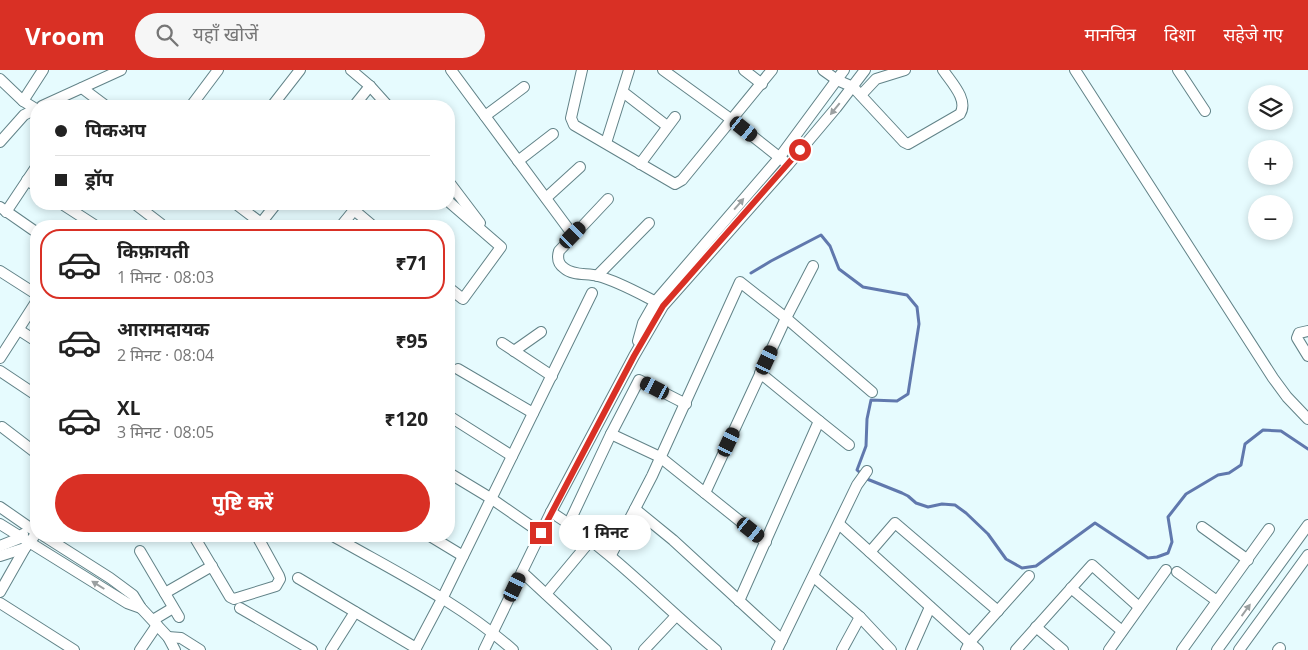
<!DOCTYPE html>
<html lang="hi">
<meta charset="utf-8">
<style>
:root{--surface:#fff;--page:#f6f6f6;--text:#222;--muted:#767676;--line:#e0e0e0;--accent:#d93025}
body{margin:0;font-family:"Open Sans","Noto Sans Devanagari",sans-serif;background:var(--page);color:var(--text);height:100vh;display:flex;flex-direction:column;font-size:19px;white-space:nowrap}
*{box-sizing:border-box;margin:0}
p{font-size:16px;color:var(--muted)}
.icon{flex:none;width:28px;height:28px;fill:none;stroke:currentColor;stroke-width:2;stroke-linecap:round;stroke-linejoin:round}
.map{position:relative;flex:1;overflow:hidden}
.drawer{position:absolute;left:30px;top:150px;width:425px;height:322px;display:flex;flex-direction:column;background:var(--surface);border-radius:20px;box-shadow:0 2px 8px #0003}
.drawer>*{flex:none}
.guide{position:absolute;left:30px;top:30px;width:425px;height:110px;border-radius:20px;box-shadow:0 2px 8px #0003;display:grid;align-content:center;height:110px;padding:0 25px;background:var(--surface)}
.fabs{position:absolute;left:1248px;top:15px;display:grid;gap:10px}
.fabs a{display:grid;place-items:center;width:45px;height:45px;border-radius:50%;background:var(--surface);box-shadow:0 2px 8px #0003;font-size:25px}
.end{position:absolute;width:22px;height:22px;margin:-11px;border:6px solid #d93025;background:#fff;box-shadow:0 0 0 2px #fff}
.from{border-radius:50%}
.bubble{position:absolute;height:35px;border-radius:18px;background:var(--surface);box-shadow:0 2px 8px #0003;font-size:16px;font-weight:700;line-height:35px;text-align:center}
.car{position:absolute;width:15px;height:30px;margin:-15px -8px;border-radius:6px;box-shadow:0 0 4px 1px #0007;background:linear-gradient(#222 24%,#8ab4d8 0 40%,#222 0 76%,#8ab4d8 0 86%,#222 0)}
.guide b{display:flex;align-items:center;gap:18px;height:48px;font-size:19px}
.guide b+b{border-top:1px solid var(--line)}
.guide i{width:12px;height:12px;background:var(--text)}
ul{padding:9px 0 0;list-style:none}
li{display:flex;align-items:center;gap:15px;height:70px;margin:0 10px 8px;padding:0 15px;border:2px solid transparent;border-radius:20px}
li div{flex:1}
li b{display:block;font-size:19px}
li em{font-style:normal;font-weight:700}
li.selected{border-color:var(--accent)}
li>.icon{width:45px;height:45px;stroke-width:1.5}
.cta{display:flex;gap:10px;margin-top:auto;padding:10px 25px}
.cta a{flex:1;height:58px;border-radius:30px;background:var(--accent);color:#fff;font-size:20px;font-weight:700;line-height:58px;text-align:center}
header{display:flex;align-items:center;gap:30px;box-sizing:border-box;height:70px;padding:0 25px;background:var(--accent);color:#fff}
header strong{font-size:24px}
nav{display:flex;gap:28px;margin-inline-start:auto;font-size:18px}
.search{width:350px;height:45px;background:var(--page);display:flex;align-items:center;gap:12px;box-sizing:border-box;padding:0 18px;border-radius:28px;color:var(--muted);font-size:19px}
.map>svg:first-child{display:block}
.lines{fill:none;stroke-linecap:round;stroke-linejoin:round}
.stream{stroke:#6078ad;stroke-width:3}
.minor-casing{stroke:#628388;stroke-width:12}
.minor{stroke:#fff;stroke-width:10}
.oneway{fill:#9ba0a1}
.route{stroke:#d93025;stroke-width:6}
</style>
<header>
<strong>Vroom</strong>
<div class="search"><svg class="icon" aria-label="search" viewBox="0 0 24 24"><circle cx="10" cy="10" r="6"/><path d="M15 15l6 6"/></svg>यहाँ खोजें</div>
<nav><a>मानचित्र</a><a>दिशा</a><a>सहेजे गए</a></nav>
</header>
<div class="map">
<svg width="1308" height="580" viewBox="0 0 1308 580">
<rect width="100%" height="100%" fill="#e6fbfe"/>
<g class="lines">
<!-- stream -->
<path class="stream" d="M 751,203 L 771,191 L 821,165 L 830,176 L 839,199 L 863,217 L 907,225 L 917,237 L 919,254 L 908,324 L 897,331 L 871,330 L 867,349 L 866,376 L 857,400 L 867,409 L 902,423 L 908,426 L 916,433 L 928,437 L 942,434 L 955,435 L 966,443 L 988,464 L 1006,489 L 1022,498 L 1036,496 L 1095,453 L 1148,488 L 1157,487 L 1168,483 L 1172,472 L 1168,447 L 1186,424 L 1218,405 L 1229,403 L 1241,395 L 1245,374 L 1263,360 L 1281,361 L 1308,379"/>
<defs>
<g id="minor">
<path d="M 351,0 L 370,16 L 388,36"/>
<path d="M 451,0 L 573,165"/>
<path d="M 582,0 L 571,48 L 574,55 L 675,114 L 682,110 L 772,0"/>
<path d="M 663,0 L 732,50 L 784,91"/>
<path d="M 744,0 L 762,14"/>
<path d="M 823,0 L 837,10 L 853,17 L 904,72 L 908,74 L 960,44 C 969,30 951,12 943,0"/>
<path d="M 1075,0 L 1273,308 L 1287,327 L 1308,349"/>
<path d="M 1178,0 L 1205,41"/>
<path d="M 0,9 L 23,31 L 36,39"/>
<path d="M 82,18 L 106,36"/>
<path d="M 623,22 L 667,56"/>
<path d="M 861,25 L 876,9 L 905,0"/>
<path d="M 23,31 L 43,0"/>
<path d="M 42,36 L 121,0"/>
<path d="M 191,36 L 218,0"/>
<path d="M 272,36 L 300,0"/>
<path d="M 354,36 L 370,16"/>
<path d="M 485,46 L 524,17"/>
<path d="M 0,72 L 24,45 L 36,39"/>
<path d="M 606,73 L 629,0"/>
<path d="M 518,91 L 553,64"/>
<path d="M 640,94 L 675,47"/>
<path d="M 27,110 L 36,116"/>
<path d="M 449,112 L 480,153"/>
<path d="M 546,128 L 580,97"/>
<path d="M 608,129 L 559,181 C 557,188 558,194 564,198 C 573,206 587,203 598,206 C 620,212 640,224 660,234"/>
<path d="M 449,132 L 501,177 L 463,229 L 449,218"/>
<path d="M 62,134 L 96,156"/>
<path d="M 135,134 L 161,154"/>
<path d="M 236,134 L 265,156"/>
<path d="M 0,137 L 36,162"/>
<path d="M 354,140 L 373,156"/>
<path d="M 6,142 L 36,97"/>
<path d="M 261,153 L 276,134"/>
<path d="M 341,156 L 359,134"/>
<path d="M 0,201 L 36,224"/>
<path d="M 597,206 L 649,153"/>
<path d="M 19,260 L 36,271"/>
<path d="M 1308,261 L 1299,263 L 1297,268 L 1308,286"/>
<path d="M 638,271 L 643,253 L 655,232 L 779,88 L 844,0"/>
<path d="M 502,273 L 552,306"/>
<path d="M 514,281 L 541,262"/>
<path d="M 0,288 L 36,232"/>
<path d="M 458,299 L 533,343"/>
<path d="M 0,301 L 36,325"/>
<path d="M 449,346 L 512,386"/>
<path d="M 819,351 L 849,375"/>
<path d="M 2,357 L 36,383"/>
<path d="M 611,364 L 660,387 L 766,472"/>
<path d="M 449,403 L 492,429 L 541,463"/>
<path d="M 705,423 L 786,248 L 813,196"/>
<path d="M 0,437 L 36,462"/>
<path d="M 635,439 L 673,470 L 782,570"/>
<path d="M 551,442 C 612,481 661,534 716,580"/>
<path d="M 569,453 L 611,364 L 639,310 L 686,334"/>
<path d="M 0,454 L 127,533 L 141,538"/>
<path d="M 839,454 L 978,580"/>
<path d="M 1202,457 L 1248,490"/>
<path d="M 44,466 L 110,508 L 133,525 L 141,538 L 168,567 L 175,580"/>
<path d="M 333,466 C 394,501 460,533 513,580"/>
<path d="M 430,466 L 463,486"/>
<path d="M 195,468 L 230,527 L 234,529 L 276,516 L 280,509 L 279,506 L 257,466"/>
<path d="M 0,476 L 20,468 L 23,464"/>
<path d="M 140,481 L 179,547"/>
<path d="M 870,482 L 895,453 L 998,541"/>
<path d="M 611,485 L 652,406 L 740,212 L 786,248 L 872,322"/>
<path d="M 0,486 L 25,478"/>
<path d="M 522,502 L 606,580"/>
<path d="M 1177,502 L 1217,531"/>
<path d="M 814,507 L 860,547 L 891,580"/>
<path d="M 298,508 L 416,578"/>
<path d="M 1071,518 L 1122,561"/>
<path d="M 0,522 L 25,478 L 36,464"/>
<path d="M 165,523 L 212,496"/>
<path d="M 546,524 L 591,470"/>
<path d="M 739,531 L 819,351 L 760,303"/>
<path d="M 0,533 L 74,580"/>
<path d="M 240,538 L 312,580"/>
<path d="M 153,550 L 173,538"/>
<path d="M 1036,557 L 1063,580"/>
<path d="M 168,567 L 181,568 L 200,580"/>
<path d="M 140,580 L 157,555"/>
<path d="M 331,580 L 355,542"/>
<path d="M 415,580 L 442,529 L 592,223"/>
<path d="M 484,580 L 551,442 L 634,286 L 663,236 L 788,95 L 836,38 L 865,0"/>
<path d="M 644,580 L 676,546"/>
<path d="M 777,580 L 857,415 L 867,401"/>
<path d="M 842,580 L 860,547"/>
<path d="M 911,580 L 930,537"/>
<path d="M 966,580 L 970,572 L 1029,506"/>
<path d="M 1016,580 L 1092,495 L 1139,537"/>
<path d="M 1109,580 L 1166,500"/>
<path d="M 1182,580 L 1269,459"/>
<path d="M 1217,580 L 1308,455"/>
<path d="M 1239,580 L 1308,485"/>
<path d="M 1278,580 L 1280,578"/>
</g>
</defs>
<!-- minor casing -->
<use href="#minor" class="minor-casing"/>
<!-- minor -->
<use href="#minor" class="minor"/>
</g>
<!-- one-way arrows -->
<defs><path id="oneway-solid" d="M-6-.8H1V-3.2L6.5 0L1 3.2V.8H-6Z" transform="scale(1.25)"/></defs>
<g class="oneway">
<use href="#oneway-solid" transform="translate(835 39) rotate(129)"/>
<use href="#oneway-solid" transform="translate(739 134) rotate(-49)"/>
<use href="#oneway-solid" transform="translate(98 515) rotate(-148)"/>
<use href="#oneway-solid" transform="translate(1246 540) rotate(-54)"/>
</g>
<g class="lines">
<!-- route -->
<path class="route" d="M 541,463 L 634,286 L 663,236 L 800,80"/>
</g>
</svg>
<div class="fabs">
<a><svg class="icon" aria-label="layers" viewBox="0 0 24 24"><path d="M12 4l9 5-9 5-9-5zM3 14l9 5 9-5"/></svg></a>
<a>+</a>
<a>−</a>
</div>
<i class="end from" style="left:800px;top:80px"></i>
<i class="end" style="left:541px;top:463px"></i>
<div class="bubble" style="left:559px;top:445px;width:92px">1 मिनट</div>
<i class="car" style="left:744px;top:59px;rotate:129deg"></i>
<i class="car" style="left:573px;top:165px;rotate:44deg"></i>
<i class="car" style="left:767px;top:290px;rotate:25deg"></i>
<i class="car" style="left:655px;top:318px;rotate:297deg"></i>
<i class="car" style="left:729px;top:372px;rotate:25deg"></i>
<i class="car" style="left:751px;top:460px;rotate:129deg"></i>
<i class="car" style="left:515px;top:517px;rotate:25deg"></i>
<div class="guide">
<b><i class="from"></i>पिकअप</b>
<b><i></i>ड्रॉप</b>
</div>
<section class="drawer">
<ul>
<li class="selected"><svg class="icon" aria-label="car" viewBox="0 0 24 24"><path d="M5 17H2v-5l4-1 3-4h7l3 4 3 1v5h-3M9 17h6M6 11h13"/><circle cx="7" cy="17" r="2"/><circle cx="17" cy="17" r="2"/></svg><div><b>किफ़ायती</b><p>1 मिनट · 08:03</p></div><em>₹71</em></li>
<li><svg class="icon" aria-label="car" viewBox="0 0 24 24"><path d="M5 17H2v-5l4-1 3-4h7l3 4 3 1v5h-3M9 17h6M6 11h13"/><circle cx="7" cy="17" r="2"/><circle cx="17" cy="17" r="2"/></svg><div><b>आरामदायक</b><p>2 मिनट · 08:04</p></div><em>₹95</em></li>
<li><svg class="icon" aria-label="car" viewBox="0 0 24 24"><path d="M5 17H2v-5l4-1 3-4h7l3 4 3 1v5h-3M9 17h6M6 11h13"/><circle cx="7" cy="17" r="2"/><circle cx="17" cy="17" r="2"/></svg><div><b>XL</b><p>3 मिनट · 08:05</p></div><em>₹120</em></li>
</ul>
<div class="cta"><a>पुष्टि करें</a></div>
</section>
</div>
